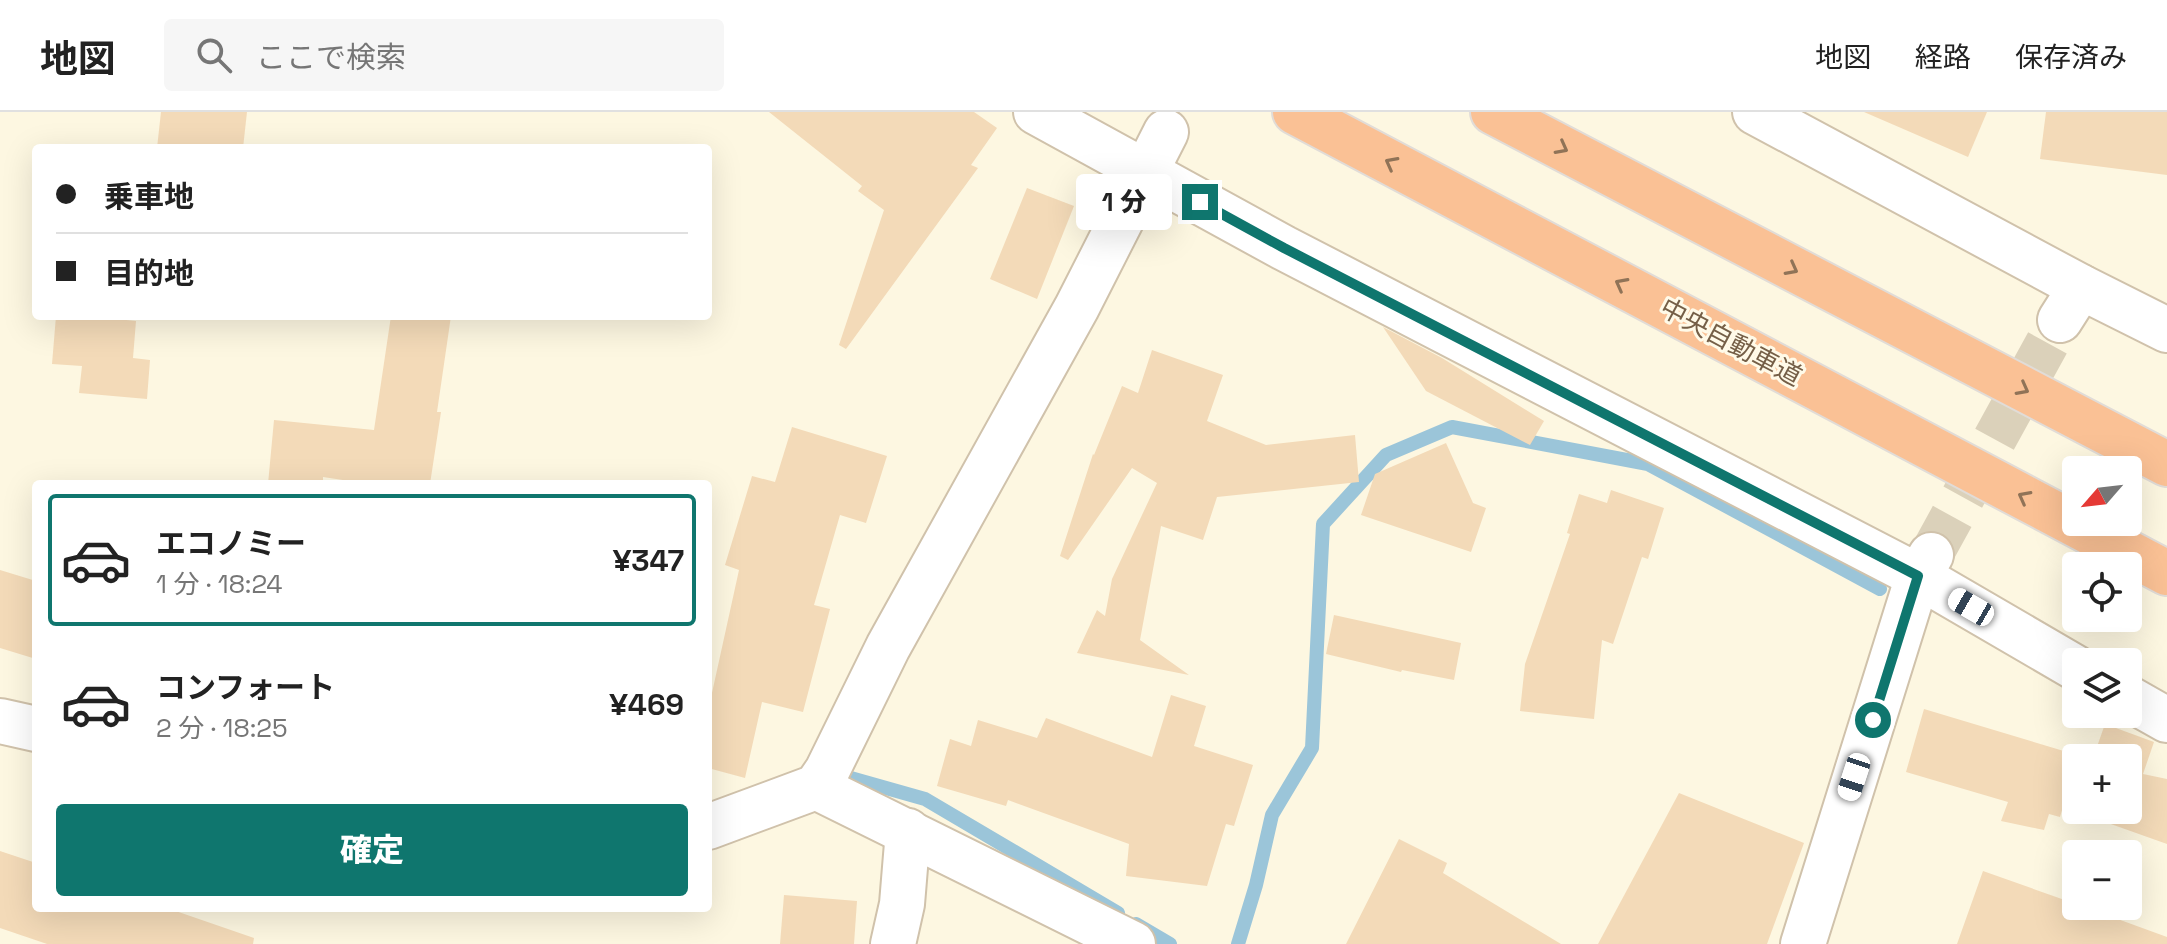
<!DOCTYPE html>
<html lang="ja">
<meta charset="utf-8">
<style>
:root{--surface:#fff;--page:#f6f6f6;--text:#222;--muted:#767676;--line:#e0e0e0;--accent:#0f766e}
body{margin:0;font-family:"Space Grotesk","Noto Sans JP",sans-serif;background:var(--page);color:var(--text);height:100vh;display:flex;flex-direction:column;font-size:30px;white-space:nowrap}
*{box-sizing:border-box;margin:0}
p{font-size:26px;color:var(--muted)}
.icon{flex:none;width:44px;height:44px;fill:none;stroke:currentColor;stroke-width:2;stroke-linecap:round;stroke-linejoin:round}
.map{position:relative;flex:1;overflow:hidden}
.sheet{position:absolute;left:32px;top:368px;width:680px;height:432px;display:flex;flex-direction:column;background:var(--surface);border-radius:8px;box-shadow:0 8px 32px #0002}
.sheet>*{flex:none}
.hud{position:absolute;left:32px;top:32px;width:680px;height:176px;border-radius:8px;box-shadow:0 8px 32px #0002;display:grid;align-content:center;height:176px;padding:0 24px;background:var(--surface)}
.needle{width:52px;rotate:242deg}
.buttons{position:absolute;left:2062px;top:344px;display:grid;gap:16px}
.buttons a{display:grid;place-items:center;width:80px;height:80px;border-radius:8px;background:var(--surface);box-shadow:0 8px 32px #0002;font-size:40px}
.end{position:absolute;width:36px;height:36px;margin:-18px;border:10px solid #0f766e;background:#fff;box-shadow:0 0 0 4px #fff}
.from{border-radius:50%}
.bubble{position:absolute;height:56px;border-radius:8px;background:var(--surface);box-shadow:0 8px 32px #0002;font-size:26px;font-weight:800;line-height:56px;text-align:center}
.car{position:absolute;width:24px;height:48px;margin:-24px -12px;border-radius:10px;box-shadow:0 0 6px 2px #0007;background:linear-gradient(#fff 24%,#345 0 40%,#fff 0 76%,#345 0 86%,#fff 0)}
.hud b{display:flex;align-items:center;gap:28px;height:76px;font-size:30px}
.hud b+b{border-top:2px solid var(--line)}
.hud i{width:20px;height:20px;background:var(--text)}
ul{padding:14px 0 0;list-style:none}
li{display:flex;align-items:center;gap:24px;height:132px;margin:0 16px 12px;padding:0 8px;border:4px solid transparent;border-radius:8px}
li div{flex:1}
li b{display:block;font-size:30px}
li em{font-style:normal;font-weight:800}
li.current{border-color:var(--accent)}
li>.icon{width:72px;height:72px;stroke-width:1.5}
.action{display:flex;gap:16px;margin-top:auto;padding:16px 24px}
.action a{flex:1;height:92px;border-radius:8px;background:var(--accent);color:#fff;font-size:32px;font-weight:800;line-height:92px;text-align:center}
header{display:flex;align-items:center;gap:48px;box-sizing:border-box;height:112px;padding:0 40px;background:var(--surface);border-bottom:2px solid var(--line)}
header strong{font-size:38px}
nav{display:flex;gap:44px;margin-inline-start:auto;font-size:28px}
.search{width:560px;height:72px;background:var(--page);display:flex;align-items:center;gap:20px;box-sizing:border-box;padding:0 28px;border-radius:8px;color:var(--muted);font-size:30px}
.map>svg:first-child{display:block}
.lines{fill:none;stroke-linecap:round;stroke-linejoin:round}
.stream{stroke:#9bc5d9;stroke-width:14}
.building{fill:#f3dab8}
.minor-tunnel{stroke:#dbd1ba;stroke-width:44;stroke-dasharray:44 22;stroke-linecap:butt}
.minor-casing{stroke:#d0c2ab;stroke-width:48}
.tertiary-casing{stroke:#d0c2ab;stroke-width:48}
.motorway-casing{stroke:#e1dcd7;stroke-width:48}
.minor{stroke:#fff;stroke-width:44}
.tertiary{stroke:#fff;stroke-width:44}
.motorway{stroke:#fac195;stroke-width:44}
.oneway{stroke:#907357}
.route{stroke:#0f766e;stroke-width:10}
.labels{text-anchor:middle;stroke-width:6;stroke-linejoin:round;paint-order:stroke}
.street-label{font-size:26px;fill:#755f47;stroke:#fffae8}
</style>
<header>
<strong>地図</strong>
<div class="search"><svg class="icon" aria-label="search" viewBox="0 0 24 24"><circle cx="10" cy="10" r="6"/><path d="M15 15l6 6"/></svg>ここで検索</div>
<nav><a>地図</a><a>経路</a><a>保存済み</a></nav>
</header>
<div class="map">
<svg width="2167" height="832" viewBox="0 0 2167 832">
<rect width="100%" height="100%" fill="#fdf7e1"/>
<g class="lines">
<!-- stream -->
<g class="stream">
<path d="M 833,661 L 925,687 L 1118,801"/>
<path d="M 1136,812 L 1170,832"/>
<path d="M 1238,832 L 1256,773 L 1272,703 L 1312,636 L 1323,412 L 1386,343 L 1452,315 L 1648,352 L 1880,477"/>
</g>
</g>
<!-- building -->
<g class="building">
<path d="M 161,0 L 247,0 L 243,36 L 157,36 Z"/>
<path d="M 769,0 L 974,0 L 997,16 L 971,53 L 978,56 L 846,237 L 839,233 L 884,98 L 858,79 L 862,74 Z"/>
<path d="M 1864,0 L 1987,0 L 1968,45 Z"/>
<path d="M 2046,0 L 2167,0 L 2167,63 L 2040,47 Z"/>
<path d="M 1027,76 L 1074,94 L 1037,187 L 990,167 Z"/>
<path d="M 56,204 L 88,204 L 136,209 L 133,246 L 150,248 L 147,287 L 79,281 L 82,254 L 52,252 Z"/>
<path d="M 391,204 L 451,204 L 437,300 L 441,300 L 430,372 L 369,372 L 323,365 L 323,372 L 268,372 L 274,308 L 374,318 Z"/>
<path d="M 1383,215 L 1442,246 L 1544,309 L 1530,333 L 1426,279 Z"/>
<path d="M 1152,238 L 1223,263 L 1207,309 L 1266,333 L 1355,323 L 1359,370 L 1217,385 L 1203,428 L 1161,414 L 1140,528 L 1189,563 L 1077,541 L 1097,498 L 1105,504 L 1112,467 L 1157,371 L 1132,356 L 1068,448 L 1060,444 L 1093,342 L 1094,343 L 1122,274 L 1138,281 Z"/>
<path d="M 792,315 L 887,344 L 866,411 L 840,403 L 814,493 L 830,497 L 803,600 L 762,590 L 745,666 L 708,656 L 708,599 L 739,458 L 725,453 L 752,364 L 775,370 Z"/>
<path d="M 1446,331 L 1473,391 L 1486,396 L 1471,440 L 1361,403 L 1375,362 Z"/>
<path d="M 1611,378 L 1664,396 L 1648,447 L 1642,445 L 1613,532 L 1602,528 L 1594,607 L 1520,599 L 1525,552 L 1570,422 L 1567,421 L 1579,382 L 1607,391 Z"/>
<path d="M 0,458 L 36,469 L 36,547 L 0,536 Z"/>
<path d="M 1334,503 L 1461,531 L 1454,568 L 1402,558 L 1401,560 L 1326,542 Z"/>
<path d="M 1171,583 L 1206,594 L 1194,634 L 1253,653 L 1234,714 L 1226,712 L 1207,774 L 1126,764 L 1129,732 L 1008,688 L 1006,694 L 937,674 L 950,627 L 971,634 L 978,608 L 1037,626 L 1046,606 L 1152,645 Z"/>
<path d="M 1924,597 L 2087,646 L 2076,646 L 2076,698 L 2128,698 L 2128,646 L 2093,646 L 2105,612 L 2154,630 L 2143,662 L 2167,667 L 2167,732 L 2063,695 L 2060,705 L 2049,702 L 2044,718 L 2001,709 L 2008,690 L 1906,660 Z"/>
<path d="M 1679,681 L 1804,731 L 1767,832 L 1598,832 Z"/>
<path d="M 1399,727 L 1447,751 L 1443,761 L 1561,832 L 1346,832 Z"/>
<path d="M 0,739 L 36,751 L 36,796 L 167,796 L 254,826 L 253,832 L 47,832 L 0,816 Z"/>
<path d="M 1983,759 L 2076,792 L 2076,794 L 2082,794 L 2167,825 L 2167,832 L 1957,832 Z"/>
<path d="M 784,783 L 857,789 L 854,832 L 780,832 Z"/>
</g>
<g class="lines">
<!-- minor-tunnel -->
<path class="minor-tunnel" d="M 1931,443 L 2060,208"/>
<defs>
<g id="minor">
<path d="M 1036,0 L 1284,136 L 1918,464 L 2076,556"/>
<path d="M 1755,0 L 2081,175 L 2167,218"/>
<path d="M 2060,208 L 2081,175"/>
<path d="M 2128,586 L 2167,608"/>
<path d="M 816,675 L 1133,832"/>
<path d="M 893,832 L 902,792 L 908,719"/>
<path d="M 1803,832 L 1918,464 L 1931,443"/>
</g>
<g id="tertiary">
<path d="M 0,609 L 36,617"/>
<path d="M 708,715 L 816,675 L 827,659 L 888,535 L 1077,195 L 1166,20"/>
</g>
<g id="motorway">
<path d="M 1295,0 L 2167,461"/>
<path d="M 1493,0 L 2167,352"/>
</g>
</defs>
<!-- minor casing -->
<use href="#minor" class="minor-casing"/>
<!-- tertiary casing -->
<use href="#tertiary" class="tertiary-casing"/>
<!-- motorway casing -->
<use href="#motorway" class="motorway-casing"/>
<!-- minor -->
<use href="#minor" class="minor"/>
<!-- tertiary -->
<use href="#tertiary" class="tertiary"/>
<!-- motorway -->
<use href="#motorway" class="motorway"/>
</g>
<!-- one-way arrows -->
<defs><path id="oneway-chevron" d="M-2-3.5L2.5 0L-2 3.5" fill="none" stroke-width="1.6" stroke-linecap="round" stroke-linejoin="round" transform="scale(2)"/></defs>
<g class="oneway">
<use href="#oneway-chevron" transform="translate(1562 36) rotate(28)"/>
<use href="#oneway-chevron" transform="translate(1391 51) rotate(-152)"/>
<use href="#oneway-chevron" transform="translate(1792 157) rotate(28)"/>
<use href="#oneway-chevron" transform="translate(1621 172) rotate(-152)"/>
<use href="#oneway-chevron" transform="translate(2023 277) rotate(28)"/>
<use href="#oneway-chevron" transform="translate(2024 385) rotate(-152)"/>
</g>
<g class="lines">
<!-- route -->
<path class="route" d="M 1200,90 L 1284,136 L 1918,464 L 1873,608"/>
</g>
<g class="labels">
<!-- street labels -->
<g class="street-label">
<text transform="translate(1731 230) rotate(28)" y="9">中央自動車道</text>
</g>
</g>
</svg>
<div class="buttons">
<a><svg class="needle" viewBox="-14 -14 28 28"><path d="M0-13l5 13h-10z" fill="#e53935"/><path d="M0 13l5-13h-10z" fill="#767676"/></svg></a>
<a><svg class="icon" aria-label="locate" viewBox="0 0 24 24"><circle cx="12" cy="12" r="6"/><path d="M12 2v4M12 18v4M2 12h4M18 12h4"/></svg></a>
<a><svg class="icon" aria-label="layers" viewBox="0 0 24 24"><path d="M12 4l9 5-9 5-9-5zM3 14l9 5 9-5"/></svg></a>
<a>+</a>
<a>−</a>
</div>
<i class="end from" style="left:1873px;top:608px"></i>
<i class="end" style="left:1200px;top:90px"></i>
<div class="bubble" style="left:1076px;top:62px;width:96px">1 分</div>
<i class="car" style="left:1971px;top:495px;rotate:300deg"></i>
<i class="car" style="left:1854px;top:665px;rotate:198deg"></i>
<div class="hud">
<b><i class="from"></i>乗車地</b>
<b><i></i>目的地</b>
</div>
<section class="sheet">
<ul>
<li class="current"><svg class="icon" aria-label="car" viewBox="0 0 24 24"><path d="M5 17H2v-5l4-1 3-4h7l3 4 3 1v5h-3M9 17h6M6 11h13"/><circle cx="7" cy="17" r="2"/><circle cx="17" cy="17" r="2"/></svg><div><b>エコノミー</b><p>1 分 · 18:24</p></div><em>¥347</em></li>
<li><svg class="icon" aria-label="car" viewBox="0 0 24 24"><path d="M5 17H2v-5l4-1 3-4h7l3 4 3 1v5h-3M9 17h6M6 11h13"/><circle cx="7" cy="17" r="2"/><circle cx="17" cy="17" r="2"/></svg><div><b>コンフォート</b><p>2 分 · 18:25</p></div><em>¥469</em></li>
</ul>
<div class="action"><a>確定</a></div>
</section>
</div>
